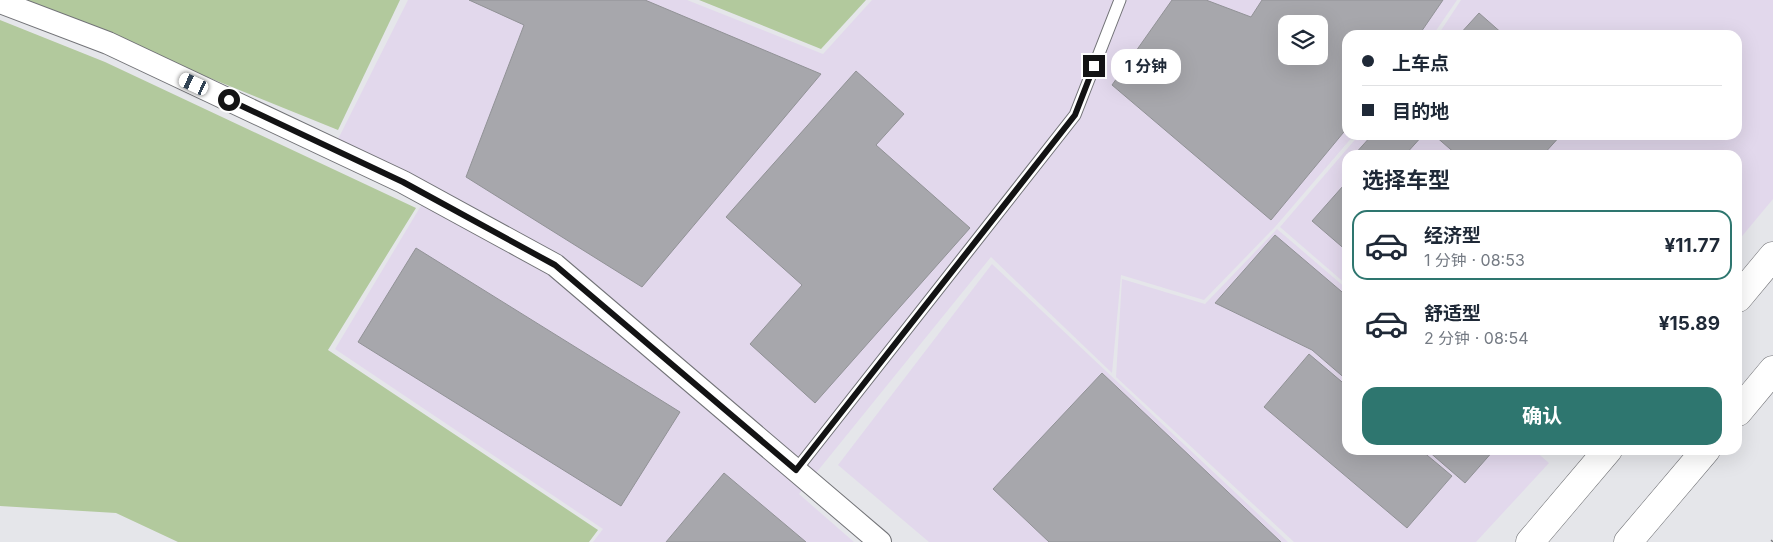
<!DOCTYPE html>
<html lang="zh">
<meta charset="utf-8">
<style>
:root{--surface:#fff;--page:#f2f2f3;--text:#1f2937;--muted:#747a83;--line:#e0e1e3;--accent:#2e766f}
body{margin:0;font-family:Inter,"Noto Sans SC",sans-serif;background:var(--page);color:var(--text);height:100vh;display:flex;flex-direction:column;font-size:19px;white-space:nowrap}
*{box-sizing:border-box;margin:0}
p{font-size:16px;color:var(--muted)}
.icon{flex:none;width:28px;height:28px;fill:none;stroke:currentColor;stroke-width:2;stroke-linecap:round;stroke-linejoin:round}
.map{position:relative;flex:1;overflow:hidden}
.details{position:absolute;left:1342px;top:150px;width:400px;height:305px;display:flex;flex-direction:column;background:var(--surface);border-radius:15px;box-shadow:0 5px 20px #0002}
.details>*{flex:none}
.top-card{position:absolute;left:1342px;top:30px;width:400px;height:110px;border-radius:15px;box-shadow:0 5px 20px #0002;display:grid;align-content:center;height:110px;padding:0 20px;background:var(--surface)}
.buttons{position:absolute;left:1278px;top:15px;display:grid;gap:10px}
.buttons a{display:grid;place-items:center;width:50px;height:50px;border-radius:10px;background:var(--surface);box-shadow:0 5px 20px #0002;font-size:25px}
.end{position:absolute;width:22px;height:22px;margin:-11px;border:6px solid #131314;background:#fff;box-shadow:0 0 0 2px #fff}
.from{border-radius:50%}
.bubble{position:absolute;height:35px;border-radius:15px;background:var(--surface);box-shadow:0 5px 20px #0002;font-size:16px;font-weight:700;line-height:35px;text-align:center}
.car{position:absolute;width:15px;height:30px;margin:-15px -8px;border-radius:6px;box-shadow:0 0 4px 1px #0007;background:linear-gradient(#fff 24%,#345 0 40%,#fff 0 76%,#345 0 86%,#fff 0)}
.top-card b{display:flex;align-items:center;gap:18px;height:48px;font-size:19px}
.top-card b+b{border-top:1px solid var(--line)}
.top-card i{width:12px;height:12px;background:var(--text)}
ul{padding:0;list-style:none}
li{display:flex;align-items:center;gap:15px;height:70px;margin:0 10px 8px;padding:0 10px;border:2px solid transparent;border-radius:15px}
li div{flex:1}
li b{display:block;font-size:19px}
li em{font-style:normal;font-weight:700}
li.selected{border-color:var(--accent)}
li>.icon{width:45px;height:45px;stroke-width:1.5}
h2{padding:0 20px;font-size:22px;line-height:60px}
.cta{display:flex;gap:10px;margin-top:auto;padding:10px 20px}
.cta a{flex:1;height:58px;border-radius:15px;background:var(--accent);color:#fff;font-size:20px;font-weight:700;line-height:58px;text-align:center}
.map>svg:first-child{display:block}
.commercial{fill:#e2d8ec;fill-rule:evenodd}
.green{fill:#b2c99d}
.building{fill:#a7a7ac;stroke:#919296;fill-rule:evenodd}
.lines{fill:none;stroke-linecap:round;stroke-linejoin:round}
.service-casing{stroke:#727377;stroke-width:13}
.minor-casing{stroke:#727377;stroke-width:24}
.primary-casing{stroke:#727377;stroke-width:29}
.service{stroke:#fff;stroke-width:11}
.minor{stroke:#fff;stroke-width:22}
.primary{stroke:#fff;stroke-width:28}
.rail{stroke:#7c7c7f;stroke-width:4;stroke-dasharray:2.5 5;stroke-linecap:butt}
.route{stroke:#131314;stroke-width:6}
</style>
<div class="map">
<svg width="1773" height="542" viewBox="0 0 1773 542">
<rect width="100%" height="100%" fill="#e5e6ea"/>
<!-- commercial -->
<g class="commercial">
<path d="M 408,0 L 687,0 L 823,54 L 872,0 L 1457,0 L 1433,35 L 1348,35 L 1348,135 L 1354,135 L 1275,227 L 1204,300 L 1121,275 L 1112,373 L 991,257 L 799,494 L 854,542 L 593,542 L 603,529 L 335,349 L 422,204 L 330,155 ZM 1286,24 L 1319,24 L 1319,56 L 1286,56 Z"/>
<path d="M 1461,0 L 1773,0 L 1773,199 L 1738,241 L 1738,155 L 1348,155 L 1347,285 L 1280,227 L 1359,135 L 1738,135 L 1738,35 L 1438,35 Z"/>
<path d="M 1277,229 L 1347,289 L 1348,450 L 1534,450 L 1549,463 L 1476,542 L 1294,542 L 1116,377 L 1122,279 L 1205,304 Z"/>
<path d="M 992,264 L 1288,542 L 929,542 L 838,465 Z"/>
</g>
<!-- green -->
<g class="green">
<path d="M 17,0 L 400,0 L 338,130 Z"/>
<path d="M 699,0 L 866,0 L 821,49 Z"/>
<path d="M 0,20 L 105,62 L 416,208 L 328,350 L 598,530 L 589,542 L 178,542 L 116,513 L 0,506 Z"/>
</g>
<!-- building -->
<g class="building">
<path d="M 469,0 L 645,0 L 821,74 L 642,287 L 466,177 L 524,25 Z"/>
<path d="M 1172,0 L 1206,0 L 1251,17 L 1262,0 L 1443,0 L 1419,35 L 1348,35 L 1348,127 L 1271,220 L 1112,85 ZM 1286,24 L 1319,24 L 1319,56 L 1286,56 Z"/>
<path d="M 1479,13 L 1504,35 L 1459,35 Z"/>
<path d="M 856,71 L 904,114 L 876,145 L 970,228 L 815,403 L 750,344 L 802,285 L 726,217 Z"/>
<path d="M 1372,135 L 1423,135 L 1405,155 L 1354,155 Z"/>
<path d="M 1434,135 L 1561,135 L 1543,155 L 1457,155 Z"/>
<path d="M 1343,186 L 1348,190 L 1348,252 L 1312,221 Z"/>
<path d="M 1275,235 L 1348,297 L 1348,381 L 1312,350 L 1215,303 Z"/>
<path d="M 416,248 L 680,412 L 621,506 L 358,342 Z"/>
<path d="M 1309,354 L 1348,387 L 1348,450 L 1421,450 L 1452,476 L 1407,528 L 1264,407 Z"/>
<path d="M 1102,373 L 1281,542 L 1049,542 L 993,489 Z"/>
<path d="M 1427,450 L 1494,450 L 1465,483 Z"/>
<path d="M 724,473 L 806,542 L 666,542 Z"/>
</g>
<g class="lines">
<defs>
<path id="service" d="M 796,470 L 1075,115 L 1120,0"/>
<path id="minor" d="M 0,2 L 108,43 L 403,182 L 555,265 L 880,542"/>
<g id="primary">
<path d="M 1738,298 L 1773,256"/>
<path d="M 1738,412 L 1773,370"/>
<path d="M 1530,542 L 1608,450"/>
<path d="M 1628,542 L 1706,450"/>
</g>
</defs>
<!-- service casing -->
<use href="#service" class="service-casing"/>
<!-- minor casing -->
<use href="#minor" class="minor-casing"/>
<!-- primary casing -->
<use href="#primary" class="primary-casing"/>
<!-- service -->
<use href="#service" class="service"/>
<!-- minor -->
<use href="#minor" class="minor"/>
<!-- primary -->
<use href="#primary" class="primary"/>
<!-- rail -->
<path class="rail" d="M 1772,542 L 1773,541"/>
</g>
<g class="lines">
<!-- route -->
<path class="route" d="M 229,100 L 403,182 L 555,265 L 796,470 L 1075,115 L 1094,66"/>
</g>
</svg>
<div class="buttons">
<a><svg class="icon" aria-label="layers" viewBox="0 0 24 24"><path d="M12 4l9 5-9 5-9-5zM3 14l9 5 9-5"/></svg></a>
</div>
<i class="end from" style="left:229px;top:100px"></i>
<i class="end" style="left:1094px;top:66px"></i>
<div class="bubble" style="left:1111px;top:49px;width:70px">1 分钟</div>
<i class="car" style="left:194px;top:84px;rotate:295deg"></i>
<div class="top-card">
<b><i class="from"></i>上车点</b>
<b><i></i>目的地</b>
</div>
<section class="details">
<h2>选择车型</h2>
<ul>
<li class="selected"><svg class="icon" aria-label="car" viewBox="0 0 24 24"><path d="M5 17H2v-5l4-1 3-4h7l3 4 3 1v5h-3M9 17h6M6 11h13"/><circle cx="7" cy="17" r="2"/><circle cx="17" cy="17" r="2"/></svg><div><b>经济型</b><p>1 分钟 · 08:53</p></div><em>¥11.77</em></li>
<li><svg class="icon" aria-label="car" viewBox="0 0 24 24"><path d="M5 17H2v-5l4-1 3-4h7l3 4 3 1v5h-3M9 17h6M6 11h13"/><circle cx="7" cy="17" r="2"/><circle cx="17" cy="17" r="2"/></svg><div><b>舒适型</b><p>2 分钟 · 08:54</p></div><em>¥15.89</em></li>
</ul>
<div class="cta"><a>确认</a></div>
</section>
</div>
